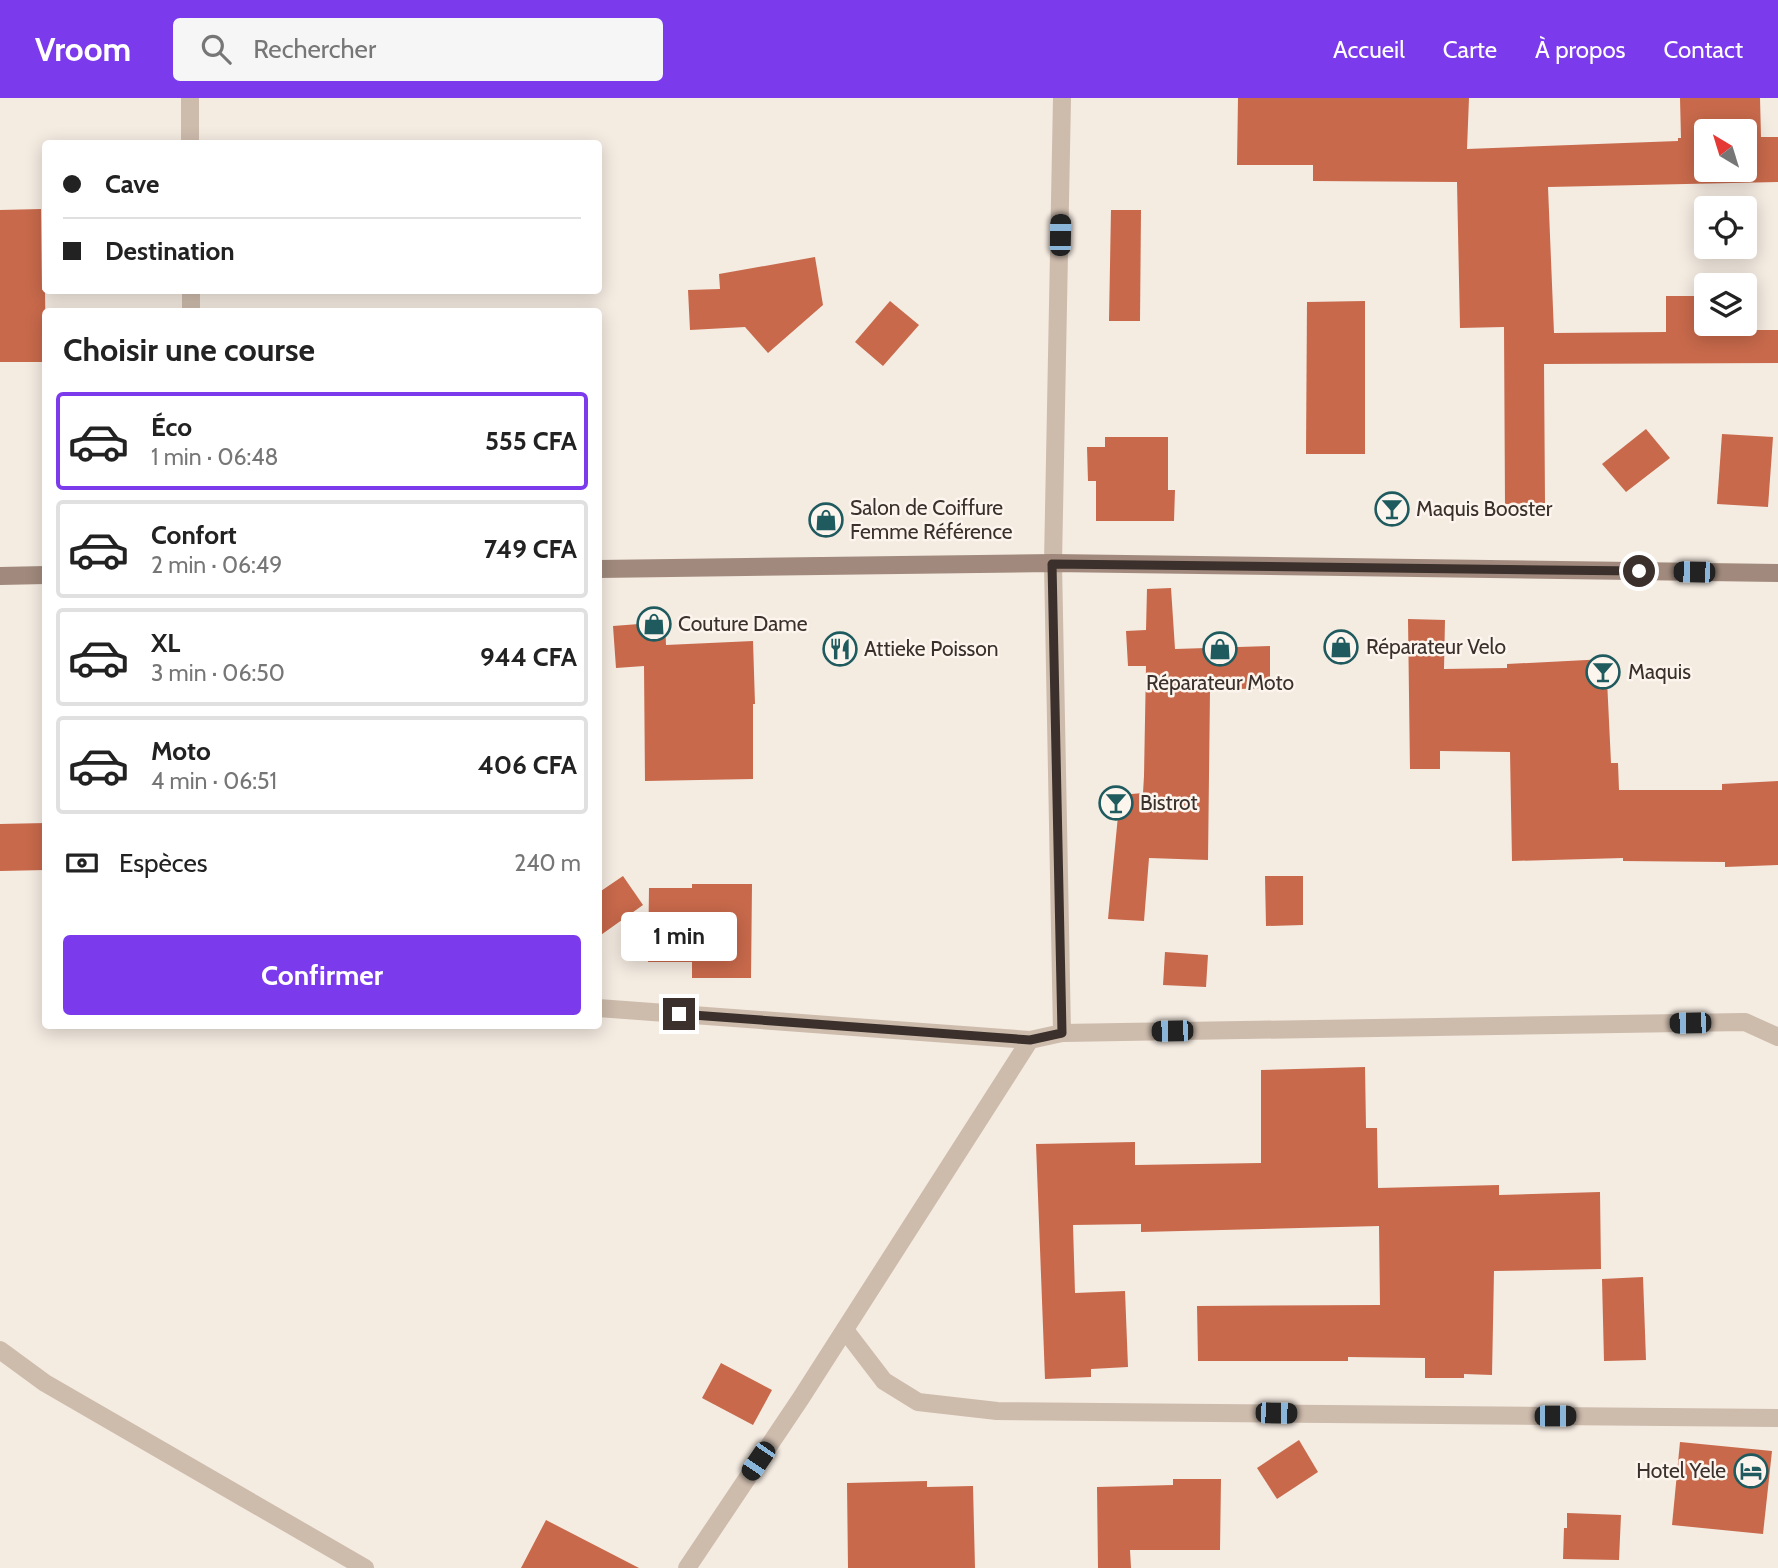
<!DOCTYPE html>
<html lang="fr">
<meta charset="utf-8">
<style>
:root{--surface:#fff;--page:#f6f6f6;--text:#222;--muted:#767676;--line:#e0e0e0;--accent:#7c3aed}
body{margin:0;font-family:Cabin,sans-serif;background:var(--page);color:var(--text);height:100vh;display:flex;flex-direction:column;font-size:26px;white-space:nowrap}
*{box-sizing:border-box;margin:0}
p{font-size:23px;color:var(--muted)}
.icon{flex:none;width:38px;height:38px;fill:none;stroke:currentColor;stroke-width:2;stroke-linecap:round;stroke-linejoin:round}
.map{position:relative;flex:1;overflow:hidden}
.details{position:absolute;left:42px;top:210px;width:560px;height:721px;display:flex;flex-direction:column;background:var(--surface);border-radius:7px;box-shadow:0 4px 18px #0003}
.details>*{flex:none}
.top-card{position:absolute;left:42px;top:42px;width:560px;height:154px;border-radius:7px;box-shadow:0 4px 18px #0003;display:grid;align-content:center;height:154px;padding:0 21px;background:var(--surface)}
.needle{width:46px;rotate:322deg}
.fabs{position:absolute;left:1694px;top:21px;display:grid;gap:14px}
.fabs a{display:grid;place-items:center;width:63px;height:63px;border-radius:7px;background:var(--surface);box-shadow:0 4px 18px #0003;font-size:35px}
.end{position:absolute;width:32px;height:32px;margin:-16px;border:9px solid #3b302b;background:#fff;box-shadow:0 0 0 4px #fff}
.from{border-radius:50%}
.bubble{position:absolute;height:49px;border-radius:7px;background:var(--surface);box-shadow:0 4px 18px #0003;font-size:23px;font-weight:700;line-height:49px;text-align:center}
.car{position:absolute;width:21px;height:42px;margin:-21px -10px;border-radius:9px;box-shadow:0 0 5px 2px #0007;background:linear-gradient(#222 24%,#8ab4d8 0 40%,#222 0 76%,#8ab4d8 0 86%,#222 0)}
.top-card b{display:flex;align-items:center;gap:24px;height:66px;font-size:26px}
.top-card b+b{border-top:2px solid var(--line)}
.top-card i{width:18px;height:18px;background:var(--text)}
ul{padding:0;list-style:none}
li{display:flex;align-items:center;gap:21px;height:98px;margin:0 14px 10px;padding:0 7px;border:4px solid var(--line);border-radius:7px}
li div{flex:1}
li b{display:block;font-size:26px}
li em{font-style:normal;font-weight:700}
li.current{border-color:var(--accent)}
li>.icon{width:63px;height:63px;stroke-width:1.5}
h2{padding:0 21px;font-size:32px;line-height:84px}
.pay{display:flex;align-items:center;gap:18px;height:77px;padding:0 21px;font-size:26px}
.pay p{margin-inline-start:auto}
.cta{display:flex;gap:14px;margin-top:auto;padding:14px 21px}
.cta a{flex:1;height:80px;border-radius:7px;background:var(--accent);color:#fff;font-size:28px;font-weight:700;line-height:80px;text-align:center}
header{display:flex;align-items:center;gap:42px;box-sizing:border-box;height:98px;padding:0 35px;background:var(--accent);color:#fff}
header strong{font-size:33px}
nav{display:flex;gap:38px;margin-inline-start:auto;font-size:24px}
.search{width:490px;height:63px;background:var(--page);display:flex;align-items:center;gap:18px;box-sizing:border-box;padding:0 24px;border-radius:7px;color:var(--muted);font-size:26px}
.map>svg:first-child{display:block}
.building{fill:#c8694b;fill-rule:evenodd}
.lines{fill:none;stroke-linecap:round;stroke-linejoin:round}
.street{stroke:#cdbbac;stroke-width:18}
.secondary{stroke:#a18a7d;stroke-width:18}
.route{stroke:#3b302b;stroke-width:9}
.labels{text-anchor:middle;stroke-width:5;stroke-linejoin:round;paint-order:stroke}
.poi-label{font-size:21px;fill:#3b302b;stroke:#fbf5ee;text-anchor:start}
</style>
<header>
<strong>Vroom</strong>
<div class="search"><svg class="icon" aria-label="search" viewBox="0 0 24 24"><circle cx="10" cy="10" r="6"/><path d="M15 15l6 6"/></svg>Rechercher</div>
<nav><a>Accueil</a><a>Carte</a><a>À propos</a><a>Contact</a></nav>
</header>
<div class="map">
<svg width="1778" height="1470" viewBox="0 0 1778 1470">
<rect width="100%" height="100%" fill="#f4ebe1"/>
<!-- building -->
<g class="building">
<path d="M 1238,0 L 1469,0 L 1467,51 L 1678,43 L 1678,40 L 1681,40 L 1680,0 L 1760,0 L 1761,39 L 1778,39 L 1778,84 L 1548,89 L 1554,235 L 1666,234 L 1666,198 L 1706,198 L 1706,226 L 1724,226 L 1724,232 L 1778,232 L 1778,265 L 1544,266 L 1545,405 L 1505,406 L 1504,229 L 1460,230 L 1457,84 L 1313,83 L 1313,67 L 1237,67 ZM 1706,33 L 1745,33 L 1745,72 L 1706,72 Z"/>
<path d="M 41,111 L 42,192 L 45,192 L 46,264 L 0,264 L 0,112 Z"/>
<path d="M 1111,112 L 1141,112 L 1140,223 L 1109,223 Z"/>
<path d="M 815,159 L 823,207 L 768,255 L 745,229 L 690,232 L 688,192 L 720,191 L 719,176 Z"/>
<path d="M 890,203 L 919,227 L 883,268 L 855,244 Z"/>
<path d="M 1365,203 L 1365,356 L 1306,356 L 1307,204 Z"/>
<path d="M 1646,331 L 1670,360 L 1626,394 L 1602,366 Z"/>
<path d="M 1722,336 L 1773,339 L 1768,409 L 1717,406 Z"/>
<path d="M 1105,339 L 1168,339 L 1168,392 L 1175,392 L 1174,423 L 1096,423 L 1096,383 L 1088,383 L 1087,349 L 1105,349 Z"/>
<path d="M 1171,490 L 1175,551 L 1270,548 L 1270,590 L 1210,592 L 1208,762 L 1149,760 L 1144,823 L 1108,821 L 1120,697 L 1143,695 L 1144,678 L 1146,568 L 1128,568 L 1126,533 L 1146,532 L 1147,491 Z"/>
<path d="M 1408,521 L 1445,522 L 1444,571 L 1507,570 L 1507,566 L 1606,561 L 1611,665 L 1618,665 L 1619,692 L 1722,692 L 1722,686 L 1778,683 L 1778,767 L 1725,769 L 1725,764 L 1623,763 L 1623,760 L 1512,763 L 1510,654 L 1440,653 L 1440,671 L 1410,671 Z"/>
<path d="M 665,524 L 666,547 L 753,543 L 755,606 L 753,606 L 753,681 L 645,683 L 644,568 L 616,570 L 613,528 Z"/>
<path d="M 46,725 L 46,772 L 0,773 L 0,726 Z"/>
<path d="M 623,778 L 643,807 L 598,839 L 598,795 Z"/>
<path d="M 1265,778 L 1303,778 L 1303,827 L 1266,828 Z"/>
<path d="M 692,786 L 752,786 L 751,880 L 692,880 L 692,864 L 648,864 L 649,790 L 692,790 Z"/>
<path d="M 1165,854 L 1208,857 L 1206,889 L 1163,887 Z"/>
<path d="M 1365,969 L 1366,1030 L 1377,1030 L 1378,1090 L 1499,1087 L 1499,1097 L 1600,1094 L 1601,1171 L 1494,1173 L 1492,1277 L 1464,1276 L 1464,1280 L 1425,1280 L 1425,1260 L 1348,1259 L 1348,1263 L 1198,1263 L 1197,1208 L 1380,1207 L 1379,1128 L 1141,1134 L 1141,1126 L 1073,1127 L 1075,1195 L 1125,1193 L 1128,1269 L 1091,1271 L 1091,1279 L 1045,1281 L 1036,1046 L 1135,1044 L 1135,1067 L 1261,1065 L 1261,972 Z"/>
<path d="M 1643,1179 L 1646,1262 L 1604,1263 L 1602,1181 Z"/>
<path d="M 721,1265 L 772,1292 L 753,1327 L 702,1300 Z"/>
<path d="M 1299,1342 L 1318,1374 L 1277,1401 L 1257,1370 Z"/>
<path d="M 1680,1344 L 1772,1353 L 1763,1436 L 1672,1427 Z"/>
<path d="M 1173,1381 L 1221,1381 L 1220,1452 L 1130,1452 L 1131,1470 L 1098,1470 L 1097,1389 L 1173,1387 Z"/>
<path d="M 927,1383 L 927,1389 L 973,1388 L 975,1470 L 848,1470 L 847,1385 Z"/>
<path d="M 1567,1415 L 1621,1417 L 1619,1462 L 1563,1461 L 1564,1430 L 1567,1430 Z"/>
<path d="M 546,1422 L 639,1470 L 521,1470 Z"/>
</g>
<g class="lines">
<!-- street -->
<g class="street">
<path d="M 190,0 L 190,46"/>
<path d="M 191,192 L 191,214"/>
<path d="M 598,910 L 1030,942 L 1062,935 L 1745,924 L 1778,939"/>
<path d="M 1062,935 L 1053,465 L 1062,0"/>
<path d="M 845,1232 L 884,1283 L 918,1304 L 997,1313 L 1778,1320"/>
<path d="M 0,1252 L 45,1285 L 365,1470"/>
<path d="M 687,1470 L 801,1300 L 1030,942"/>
</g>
<!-- secondary -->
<g class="secondary">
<path d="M 598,471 L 1053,465 L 1778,475"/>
<path d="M 0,478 L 46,477"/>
</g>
</g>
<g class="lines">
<!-- route -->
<path class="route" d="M 679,916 L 1030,942 L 1062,935 L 1052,466 L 1639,473"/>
</g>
<!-- icons -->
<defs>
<symbol id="bar-ring" viewBox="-11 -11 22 22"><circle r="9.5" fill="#fbf5ee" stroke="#1f5a5e" stroke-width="1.5"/><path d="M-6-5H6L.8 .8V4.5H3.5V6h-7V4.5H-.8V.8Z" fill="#1f5a5e"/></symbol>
<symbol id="shop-ring" viewBox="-11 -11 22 22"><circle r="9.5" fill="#fbf5ee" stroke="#1f5a5e" stroke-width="1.5"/><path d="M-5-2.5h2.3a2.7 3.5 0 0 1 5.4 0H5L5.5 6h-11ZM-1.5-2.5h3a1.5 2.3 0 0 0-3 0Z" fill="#1f5a5e"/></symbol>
<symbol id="restaurant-ring" viewBox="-11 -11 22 22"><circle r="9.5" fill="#fbf5ee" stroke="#1f5a5e" stroke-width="1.5"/><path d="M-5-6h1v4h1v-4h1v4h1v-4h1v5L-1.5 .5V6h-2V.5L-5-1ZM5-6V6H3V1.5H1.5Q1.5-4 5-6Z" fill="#1f5a5e"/></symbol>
<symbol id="hotel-ring" viewBox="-11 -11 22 22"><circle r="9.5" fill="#fbf5ee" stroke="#1f5a5e" stroke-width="1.5"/><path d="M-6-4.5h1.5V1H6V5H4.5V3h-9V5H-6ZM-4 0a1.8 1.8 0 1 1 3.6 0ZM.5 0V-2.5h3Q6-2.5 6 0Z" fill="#1f5a5e"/></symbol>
</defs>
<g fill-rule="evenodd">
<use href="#bar-ring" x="1373" y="392" width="38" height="38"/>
<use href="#shop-ring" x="807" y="403" width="38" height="38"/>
<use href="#shop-ring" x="635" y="507" width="38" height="38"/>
<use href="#shop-ring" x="1322" y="530" width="38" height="38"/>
<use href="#restaurant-ring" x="821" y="532" width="38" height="38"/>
<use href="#shop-ring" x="1201" y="532" width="38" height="38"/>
<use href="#bar-ring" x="1584" y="555" width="38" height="38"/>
<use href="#bar-ring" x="1097" y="686" width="38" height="38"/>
<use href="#hotel-ring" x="1732" y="1354" width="38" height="38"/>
</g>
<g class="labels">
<!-- poi labels -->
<g class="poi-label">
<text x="850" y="417">Salon de Coiffure<tspan x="850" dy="24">Femme Référence</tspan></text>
<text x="1416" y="418">Maquis Booster</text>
<text x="678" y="533">Couture Dame</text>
<text x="1366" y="556">Réparateur Velo</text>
<text x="864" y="558">Attieke Poisson</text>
<text x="1628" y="581">Maquis</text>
<text x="1220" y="592" text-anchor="middle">Réparateur Moto</text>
<text x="1140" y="712">Bistrot</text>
<text x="1726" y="1380" text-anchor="end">Hotel Yele</text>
</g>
</g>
</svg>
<div class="fabs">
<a><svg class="needle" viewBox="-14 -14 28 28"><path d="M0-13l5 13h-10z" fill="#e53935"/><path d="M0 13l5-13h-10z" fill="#767676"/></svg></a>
<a><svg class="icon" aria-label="locate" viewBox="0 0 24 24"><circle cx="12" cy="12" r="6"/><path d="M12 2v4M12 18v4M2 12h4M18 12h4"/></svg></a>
<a><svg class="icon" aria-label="layers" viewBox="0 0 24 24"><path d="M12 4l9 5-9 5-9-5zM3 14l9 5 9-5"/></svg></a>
</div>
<i class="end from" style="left:1639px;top:473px"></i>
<i class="end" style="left:679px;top:916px"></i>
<div class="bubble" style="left:621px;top:814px;width:116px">1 min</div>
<i class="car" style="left:1060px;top:137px;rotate:1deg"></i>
<i class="car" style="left:1694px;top:474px;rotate:271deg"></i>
<i class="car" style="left:1690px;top:925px;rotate:269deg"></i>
<i class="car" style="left:1172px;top:933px;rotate:269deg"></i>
<i class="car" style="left:1276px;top:1315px;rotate:91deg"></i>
<i class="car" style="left:1555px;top:1318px;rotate:90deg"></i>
<i class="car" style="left:758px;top:1363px;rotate:214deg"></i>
<div class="top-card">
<b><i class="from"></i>Cave</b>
<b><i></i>Destination</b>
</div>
<section class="details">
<h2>Choisir une course</h2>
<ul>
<li class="current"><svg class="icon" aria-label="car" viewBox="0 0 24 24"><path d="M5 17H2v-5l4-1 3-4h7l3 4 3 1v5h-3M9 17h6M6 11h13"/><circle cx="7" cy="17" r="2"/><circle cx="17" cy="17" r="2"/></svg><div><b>Éco</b><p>1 min · 06:48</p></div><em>555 CFA</em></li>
<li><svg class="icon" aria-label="car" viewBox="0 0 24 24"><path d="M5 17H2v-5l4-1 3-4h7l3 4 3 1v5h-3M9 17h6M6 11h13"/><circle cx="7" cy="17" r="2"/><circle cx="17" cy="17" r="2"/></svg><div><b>Confort</b><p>2 min · 06:49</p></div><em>749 CFA</em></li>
<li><svg class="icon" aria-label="car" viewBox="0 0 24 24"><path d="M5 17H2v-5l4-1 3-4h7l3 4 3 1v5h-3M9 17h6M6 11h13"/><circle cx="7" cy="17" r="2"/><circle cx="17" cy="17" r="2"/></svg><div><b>XL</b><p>3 min · 06:50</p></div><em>944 CFA</em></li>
<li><svg class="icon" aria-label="car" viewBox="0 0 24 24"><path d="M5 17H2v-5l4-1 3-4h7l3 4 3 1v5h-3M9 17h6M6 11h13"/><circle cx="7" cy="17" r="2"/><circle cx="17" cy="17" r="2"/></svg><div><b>Moto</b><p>4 min · 06:51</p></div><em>406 CFA</em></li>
</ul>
<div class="pay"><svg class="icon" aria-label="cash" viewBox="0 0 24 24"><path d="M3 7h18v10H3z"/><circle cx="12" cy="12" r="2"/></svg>Espèces<p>240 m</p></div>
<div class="cta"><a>Confirmer</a></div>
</section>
</div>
